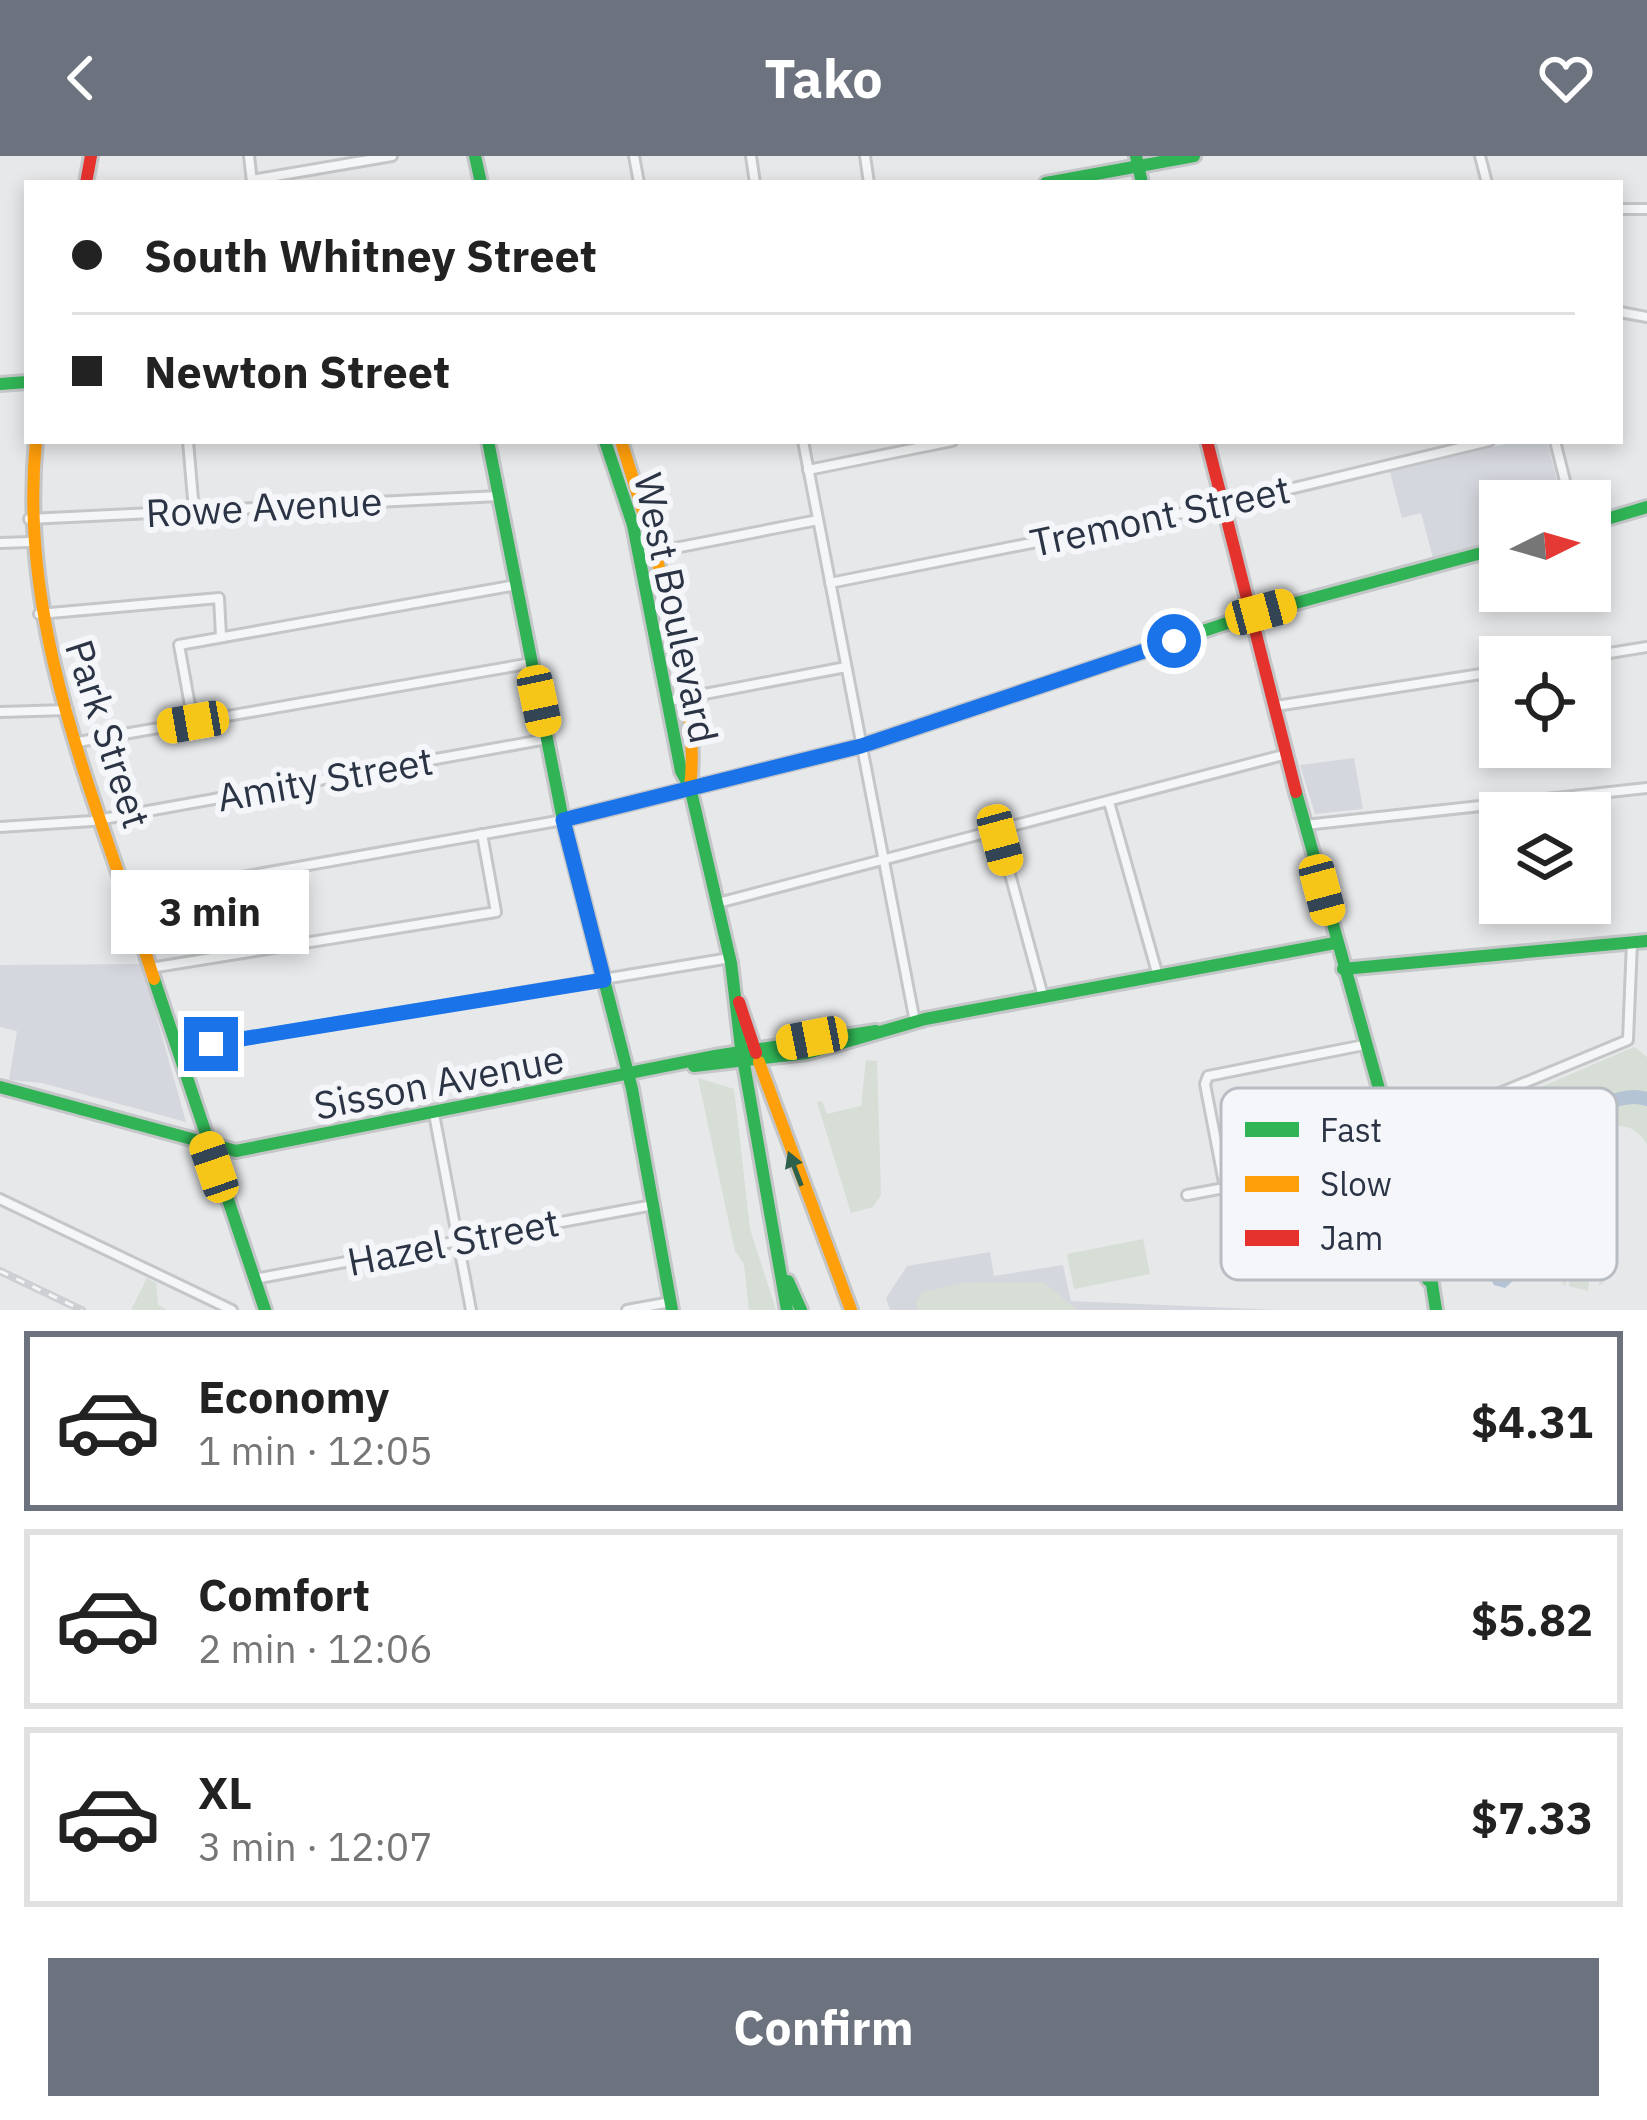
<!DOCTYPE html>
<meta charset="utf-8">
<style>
:root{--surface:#fff;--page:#f6f6f6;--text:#222;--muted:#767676;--line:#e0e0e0;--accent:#6c737f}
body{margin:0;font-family:"IBM Plex Sans",sans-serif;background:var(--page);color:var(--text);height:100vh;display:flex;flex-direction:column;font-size:45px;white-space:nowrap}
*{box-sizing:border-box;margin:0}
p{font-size:39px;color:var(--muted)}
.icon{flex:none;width:66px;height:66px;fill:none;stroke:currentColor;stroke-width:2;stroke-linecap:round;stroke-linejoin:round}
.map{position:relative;height:1154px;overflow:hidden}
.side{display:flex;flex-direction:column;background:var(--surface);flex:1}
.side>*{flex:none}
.hud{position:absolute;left:24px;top:24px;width:1599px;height:264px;border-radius:0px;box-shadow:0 6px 18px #0003;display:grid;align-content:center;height:264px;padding:0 48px;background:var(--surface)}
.needle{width:78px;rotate:85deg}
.tools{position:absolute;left:1479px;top:324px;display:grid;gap:24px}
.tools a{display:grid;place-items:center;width:132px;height:132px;border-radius:0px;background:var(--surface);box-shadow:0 6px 18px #0003;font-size:60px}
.end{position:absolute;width:54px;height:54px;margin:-27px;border:15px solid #1a73e8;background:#fff;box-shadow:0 0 0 6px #fff}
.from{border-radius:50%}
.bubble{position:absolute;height:84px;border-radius:0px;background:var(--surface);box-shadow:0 6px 18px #0003;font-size:39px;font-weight:700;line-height:84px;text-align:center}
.car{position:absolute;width:36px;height:72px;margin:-36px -18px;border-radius:15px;box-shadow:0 0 9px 3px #0007;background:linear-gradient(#f5c518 24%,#345 0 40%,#f5c518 0 76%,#345 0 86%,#f5c518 0)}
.hud b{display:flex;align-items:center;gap:42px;height:114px;font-size:45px}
.hud b+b{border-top:3px solid var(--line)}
.hud i{width:30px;height:30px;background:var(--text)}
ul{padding:21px 0 0;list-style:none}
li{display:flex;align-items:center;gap:36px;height:180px;margin:0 24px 18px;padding:0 24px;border:6px solid var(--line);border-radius:0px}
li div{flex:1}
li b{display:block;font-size:45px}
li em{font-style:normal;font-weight:700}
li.selected{border-color:var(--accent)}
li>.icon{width:108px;height:108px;stroke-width:1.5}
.primary-button{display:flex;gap:24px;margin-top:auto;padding:24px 48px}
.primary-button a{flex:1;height:138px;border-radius:0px;background:var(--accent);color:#fff;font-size:48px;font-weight:700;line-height:138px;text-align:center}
header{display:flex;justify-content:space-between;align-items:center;height:156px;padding:0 48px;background:var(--accent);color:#fff;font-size:54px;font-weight:700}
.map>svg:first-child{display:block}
.built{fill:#d4d7dd}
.green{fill:#d6ded6}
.water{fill:#b4c4d5}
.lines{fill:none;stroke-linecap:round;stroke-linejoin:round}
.river{stroke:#b4c4d5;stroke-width:14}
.street-casing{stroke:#c4c6c8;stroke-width:14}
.fast-casing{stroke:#c4c6c8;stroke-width:18}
.slow-casing{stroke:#c4c6c8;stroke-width:18}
.jam-casing{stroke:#c4c6c8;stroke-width:18}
.street{stroke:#f5f6f7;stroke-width:8}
.fast{stroke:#30b455;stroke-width:12}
.slow{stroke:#ff9f0a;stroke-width:12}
.jam{stroke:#e5322d;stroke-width:12}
.rail-casing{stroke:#cecfd2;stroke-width:8}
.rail{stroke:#f4f6f9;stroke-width:3;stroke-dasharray:9;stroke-linecap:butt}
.oneway{fill:#2d614b}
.route{stroke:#1a73e8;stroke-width:15}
.labels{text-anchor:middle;stroke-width:12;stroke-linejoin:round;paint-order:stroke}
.street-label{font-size:39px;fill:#2b3445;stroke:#f4f6f9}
.key{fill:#f4f6f9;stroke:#b8bcc3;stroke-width:3}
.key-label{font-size:33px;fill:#2b3445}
</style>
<header><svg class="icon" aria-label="back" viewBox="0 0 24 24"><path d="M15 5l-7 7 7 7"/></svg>Tako<svg class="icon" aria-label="heart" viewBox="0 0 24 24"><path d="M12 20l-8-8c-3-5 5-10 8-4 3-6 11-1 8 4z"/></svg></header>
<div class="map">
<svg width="1647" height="1154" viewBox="0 0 1647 1154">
<rect width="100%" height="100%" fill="#e6e8ea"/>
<!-- built -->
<g class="built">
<path d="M 1518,285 L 1547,285 L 1562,345 L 1500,345 L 1500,383 L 1433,402 L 1421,357 L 1402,362 L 1390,316 Z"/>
<path d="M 1354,602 L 1363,653 L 1315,658 L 1300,609 Z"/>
<path d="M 142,808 L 186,966 L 42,927 L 9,924 L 17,875 L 0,871 L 0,809 Z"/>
<path d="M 990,1096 L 994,1120 L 1063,1109 L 1071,1145 L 1276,1154 L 890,1154 L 886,1142 L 907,1110 Z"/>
</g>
<!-- green -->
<g class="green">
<path d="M 1634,891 L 1647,901 L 1647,988 C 1623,947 1578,986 1552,1005 L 1546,1003 L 1525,1047 L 1502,1025 L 1505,1006 L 1541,972 L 1534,934 Z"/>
<path d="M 866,904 L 877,905 L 881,1039 L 873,1051 L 851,1057 L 817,946 L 822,945 L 827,958 L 861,950 Z"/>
<path d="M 698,922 L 734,933 L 750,1073 L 776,1154 L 749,1154 L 744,1108 L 735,1095 Z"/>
<path d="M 1578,995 L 1569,1060 L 1573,1075 L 1576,1068 L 1605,1072 L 1612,1068 L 1605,1125 L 1599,1130 L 1602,1103 L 1586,1108 L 1583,1125 L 1589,1126 L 1588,1135 L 1569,1130 L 1573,1086 L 1565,1131 L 1537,1082 L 1562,1028 L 1559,1018 Z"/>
<path d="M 1143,1083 L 1150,1118 L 1074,1133 L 1067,1098 Z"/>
<path d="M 147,1122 L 156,1127 L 158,1149 L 167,1154 L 131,1154 Z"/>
<path d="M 1044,1126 L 1077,1154 L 917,1154 L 916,1146 L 922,1136 L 962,1127 Z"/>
</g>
<!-- water -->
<path class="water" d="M 1508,1041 L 1516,1048 L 1509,1083 L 1516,1122 L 1505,1132 L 1494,1129 L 1488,1118 L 1502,1097 L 1497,1067 Z"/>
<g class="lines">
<!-- river -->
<path class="river" d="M 1507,1057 C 1525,1014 1596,927 1647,943"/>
<defs>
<g id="street">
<path d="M 249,0 L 252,26"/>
<path d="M 634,0 L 639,27"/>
<path d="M 751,0 L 755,27"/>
<path d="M 865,0 L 869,27"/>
<path d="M 1480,0 L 1487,27"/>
<path d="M 252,24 L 392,0"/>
<path d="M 1620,53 L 1647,53"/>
<path d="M 1620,156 L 1647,161"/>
<path d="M 188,285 L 194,355"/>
<path d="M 803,285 L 915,866"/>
<path d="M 1555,285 L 1570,345"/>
<path d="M 808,314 L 952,285"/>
<path d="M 29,363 L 499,340"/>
<path d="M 0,387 L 30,386"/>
<path d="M 639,399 L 818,364"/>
<path d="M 830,427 L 1223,349 L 1489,285"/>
<path d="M 39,458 L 219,442 L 221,480"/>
<path d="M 1585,501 L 1647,491"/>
<path d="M 668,545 L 846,511"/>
<path d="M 1276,550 L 1500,515"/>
<path d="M 0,556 L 68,554"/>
<path d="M 193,566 L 179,489 L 516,429"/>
<path d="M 78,586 L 532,507"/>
<path d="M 1109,646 L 1158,820"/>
<path d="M 1305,669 L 1647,632"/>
<path d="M 0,671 L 92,665 L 547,583"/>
<path d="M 998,674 L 1043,840"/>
<path d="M 128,741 L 563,664"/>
<path d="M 718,747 L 1287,598"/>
<path d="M 150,812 L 496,756 L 482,678"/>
<path d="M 176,894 L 730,802"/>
<path d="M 434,958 L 471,1154"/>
<path d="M 1388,972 L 1466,951 L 1628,884 L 1632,786"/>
<path d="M 1225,1032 L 1205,928 L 1208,920 L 1364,889"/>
<path d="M 1187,1039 L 1394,1000"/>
<path d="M 0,1043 L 232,1154"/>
<path d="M 254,1123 L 653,1049"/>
<path d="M 627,1154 L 671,1146"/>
</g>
<g id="fast">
<path d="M 475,0 L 481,27"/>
<path d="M 1136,0 L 1142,27"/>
<path d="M 1046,27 L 1194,0"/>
<path d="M 0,228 L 27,226"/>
<path d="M 488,285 L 563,664 L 632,933 L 672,1154"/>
<path d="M 605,285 L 633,369 L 681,615 L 690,631 L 731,807 L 742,900"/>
<path d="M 1590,368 L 1647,351"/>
<path d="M 1296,636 L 1430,1115 L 1436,1154"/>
<path d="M 563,664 L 861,590 L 1251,459 L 1500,392"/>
<path d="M 1343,813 L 1647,785"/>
<path d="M 154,823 L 265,1154"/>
<path d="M 744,908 L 787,1154"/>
<path d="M 694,910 L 807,897 L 925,863 L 1335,787"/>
<path d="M 0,931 L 236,995 L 715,900 L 876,875"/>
<path d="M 1397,1012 L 1406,1062 L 1428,1124"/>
<path d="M 788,1125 L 801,1154"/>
</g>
<g id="slow">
<path d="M 36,285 C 17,473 98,647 154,823"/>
<path d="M 621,285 C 650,376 702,538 690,631"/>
<path d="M 759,906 L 851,1154"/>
</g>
<g id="jam">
<path d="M 86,27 L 91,0"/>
<path d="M 1207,285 L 1296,636"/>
<path d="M 739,846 L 756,897"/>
</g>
</defs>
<!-- street casing -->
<use href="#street" class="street-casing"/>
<!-- fast casing -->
<use href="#fast" class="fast-casing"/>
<!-- slow casing -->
<use href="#slow" class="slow-casing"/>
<!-- jam casing -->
<use href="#jam" class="jam-casing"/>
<!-- street -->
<use href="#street" class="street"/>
<!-- fast -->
<use href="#fast" class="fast"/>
<!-- slow -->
<use href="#slow" class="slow"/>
<!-- jam -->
<use href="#jam" class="jam"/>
<defs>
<path id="rail" d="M 0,1115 L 82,1154"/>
</defs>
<!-- rail casing -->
<use href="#rail" class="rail-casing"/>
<!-- rail -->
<use href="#rail" class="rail"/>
</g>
<!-- one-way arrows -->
<defs><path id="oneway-solid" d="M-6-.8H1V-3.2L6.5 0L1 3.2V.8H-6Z" transform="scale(3)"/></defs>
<use class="oneway" href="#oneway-solid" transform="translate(795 1013) rotate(-111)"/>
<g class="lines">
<!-- route -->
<path class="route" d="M 211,888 L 604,824 L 563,664 L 861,590 L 1174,485"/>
</g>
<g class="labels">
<!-- street labels -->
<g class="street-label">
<text transform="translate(264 351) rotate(-3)" y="14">Rowe Avenue</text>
<text transform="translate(1160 360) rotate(-12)" y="14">Tremont Street</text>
<text transform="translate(676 452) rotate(78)" y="14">West Boulevard</text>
<text transform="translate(108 578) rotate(72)" y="14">Park Street</text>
<text transform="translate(325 623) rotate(-10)" y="14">Amity Street</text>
<text transform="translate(439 926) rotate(-11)" y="14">Sisson Avenue</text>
<text transform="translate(453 1086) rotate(-11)" y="14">Hazel Street</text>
</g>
</g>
<!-- legend -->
<rect x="1221" y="932" width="396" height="192" rx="18" class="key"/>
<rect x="1245" y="966" width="54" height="15" fill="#30b455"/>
<rect x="1245" y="1020" width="54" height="16" fill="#ff9f0a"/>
<rect x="1245" y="1074" width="54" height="16" fill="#e5322d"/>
<g class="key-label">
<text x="1320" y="986">Fast</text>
<text x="1320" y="1040">Slow</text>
<text x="1320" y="1094">Jam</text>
</g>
</svg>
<div class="tools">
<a><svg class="needle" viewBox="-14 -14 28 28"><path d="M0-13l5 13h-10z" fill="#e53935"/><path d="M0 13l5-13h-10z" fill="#767676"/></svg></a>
<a><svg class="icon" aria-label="locate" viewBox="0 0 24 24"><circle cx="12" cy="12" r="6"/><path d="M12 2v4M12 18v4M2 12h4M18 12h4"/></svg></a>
<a><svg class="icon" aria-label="layers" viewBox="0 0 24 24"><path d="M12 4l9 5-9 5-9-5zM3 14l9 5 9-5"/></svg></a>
</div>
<i class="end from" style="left:1174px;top:485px"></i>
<i class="end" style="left:211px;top:888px"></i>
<div class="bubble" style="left:111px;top:714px;width:198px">3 min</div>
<i class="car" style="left:1261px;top:456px;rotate:75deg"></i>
<i class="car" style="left:539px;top:545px;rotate:168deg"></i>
<i class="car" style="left:193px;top:566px;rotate:260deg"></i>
<i class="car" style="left:1000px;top:684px;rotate:165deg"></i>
<i class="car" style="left:1322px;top:734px;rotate:165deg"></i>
<i class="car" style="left:812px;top:882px;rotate:259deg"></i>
<i class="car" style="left:214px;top:1011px;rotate:341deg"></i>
<div class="hud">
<b><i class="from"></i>South Whitney Street</b>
<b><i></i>Newton Street</b>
</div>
</div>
<section class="side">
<ul>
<li class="selected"><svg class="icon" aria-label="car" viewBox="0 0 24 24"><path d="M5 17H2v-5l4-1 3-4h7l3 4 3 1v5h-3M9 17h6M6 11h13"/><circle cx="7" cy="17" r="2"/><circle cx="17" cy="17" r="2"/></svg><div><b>Economy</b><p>1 min · 12:05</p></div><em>$4.31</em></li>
<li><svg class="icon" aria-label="car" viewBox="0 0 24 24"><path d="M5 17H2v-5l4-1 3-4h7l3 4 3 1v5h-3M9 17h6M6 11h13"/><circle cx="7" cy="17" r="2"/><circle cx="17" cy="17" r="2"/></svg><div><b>Comfort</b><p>2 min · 12:06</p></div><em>$5.82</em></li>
<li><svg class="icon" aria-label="car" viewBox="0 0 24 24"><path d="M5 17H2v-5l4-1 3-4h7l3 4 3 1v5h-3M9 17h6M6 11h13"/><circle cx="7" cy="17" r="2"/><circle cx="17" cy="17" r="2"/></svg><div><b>XL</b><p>3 min · 12:07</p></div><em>$7.33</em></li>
</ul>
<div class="primary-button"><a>Confirm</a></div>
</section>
